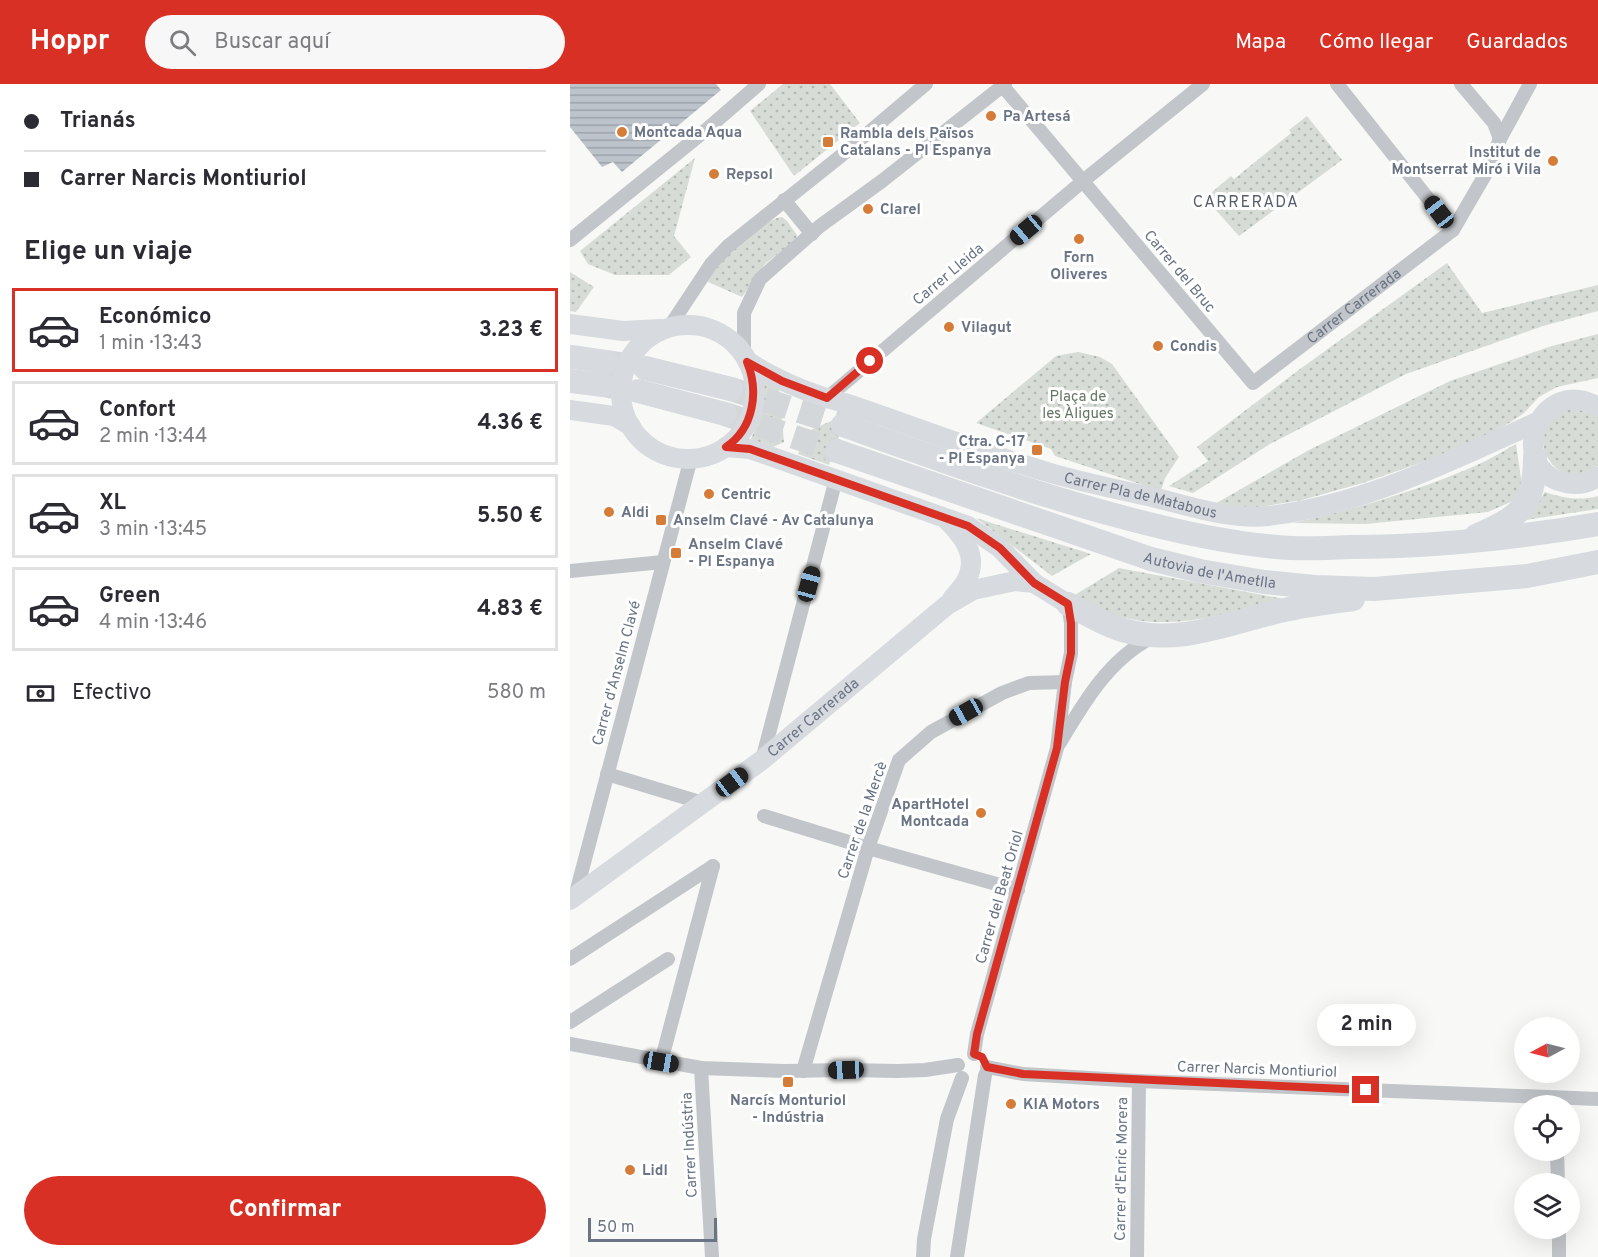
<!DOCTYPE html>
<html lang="es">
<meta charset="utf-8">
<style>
:root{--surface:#fff;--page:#f7f7f7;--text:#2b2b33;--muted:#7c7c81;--line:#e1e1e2;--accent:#d93025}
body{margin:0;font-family:Overpass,sans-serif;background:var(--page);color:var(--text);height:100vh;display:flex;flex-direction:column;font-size:22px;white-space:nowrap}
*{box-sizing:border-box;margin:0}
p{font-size:20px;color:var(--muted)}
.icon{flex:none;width:33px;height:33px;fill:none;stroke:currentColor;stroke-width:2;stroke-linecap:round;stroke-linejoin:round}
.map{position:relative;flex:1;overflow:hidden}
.drawer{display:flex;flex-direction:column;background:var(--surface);width:570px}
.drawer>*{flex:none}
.hud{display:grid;align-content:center;height:132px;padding:0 24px;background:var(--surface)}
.needle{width:39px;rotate:263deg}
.controls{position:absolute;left:944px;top:933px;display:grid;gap:12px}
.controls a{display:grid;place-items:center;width:66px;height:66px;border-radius:50%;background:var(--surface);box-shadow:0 6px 24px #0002;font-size:30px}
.scale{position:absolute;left:18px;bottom:15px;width:129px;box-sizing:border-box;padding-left:6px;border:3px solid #6a7485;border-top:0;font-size:16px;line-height:21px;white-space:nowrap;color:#6a7485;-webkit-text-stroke:4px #fff;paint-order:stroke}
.end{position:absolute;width:27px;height:27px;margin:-14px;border:8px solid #d93025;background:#fff;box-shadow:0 0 0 3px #fff}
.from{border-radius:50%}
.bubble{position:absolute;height:42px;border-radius:21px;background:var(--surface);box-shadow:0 6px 24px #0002;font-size:20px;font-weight:700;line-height:42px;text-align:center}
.car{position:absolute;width:18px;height:36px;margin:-18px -9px;border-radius:8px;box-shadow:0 0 4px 2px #0007;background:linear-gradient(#222 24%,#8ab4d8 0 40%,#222 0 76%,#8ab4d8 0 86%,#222 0)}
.hud b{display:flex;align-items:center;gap:21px;height:57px;font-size:22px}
.hud b+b{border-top:2px solid var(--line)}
.hud i{width:15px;height:15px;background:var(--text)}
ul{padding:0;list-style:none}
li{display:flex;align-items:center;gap:18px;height:84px;margin:0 12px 9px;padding:0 12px;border:3px solid var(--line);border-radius:0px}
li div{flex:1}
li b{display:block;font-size:22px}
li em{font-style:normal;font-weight:700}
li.current{border-color:var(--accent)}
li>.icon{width:54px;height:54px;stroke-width:1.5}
h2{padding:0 24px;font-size:27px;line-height:72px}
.pay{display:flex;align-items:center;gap:15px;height:66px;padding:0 24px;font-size:22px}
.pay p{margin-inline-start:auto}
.cta{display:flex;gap:12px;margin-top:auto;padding:12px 24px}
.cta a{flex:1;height:69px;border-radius:36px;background:var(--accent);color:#fff;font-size:24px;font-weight:700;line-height:69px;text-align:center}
header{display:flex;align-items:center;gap:36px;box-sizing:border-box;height:84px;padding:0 30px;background:var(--accent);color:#fff}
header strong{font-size:28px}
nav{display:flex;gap:33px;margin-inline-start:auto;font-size:21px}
.search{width:420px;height:54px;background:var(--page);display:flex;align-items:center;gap:15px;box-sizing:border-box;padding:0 21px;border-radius:33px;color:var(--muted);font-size:22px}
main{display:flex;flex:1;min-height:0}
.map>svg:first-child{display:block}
.green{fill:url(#green-dots)}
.water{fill:url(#water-rules)}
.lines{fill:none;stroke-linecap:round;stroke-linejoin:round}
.highway-tunnel{stroke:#d4d7da;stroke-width:24;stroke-dasharray:24 12;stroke-linecap:butt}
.street{stroke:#c2c5c9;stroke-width:14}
.secondary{stroke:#d7dadf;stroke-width:20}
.highway{stroke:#d7dadf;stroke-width:24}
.route{stroke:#d93025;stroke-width:8}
.poi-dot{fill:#d67c39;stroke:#fff;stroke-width:2}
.labels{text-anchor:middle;stroke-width:6;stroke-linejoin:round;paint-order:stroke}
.poi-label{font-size:15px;font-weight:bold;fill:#6a7485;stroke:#fff;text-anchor:start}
.street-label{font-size:15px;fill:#6a7485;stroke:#fff}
.park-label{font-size:15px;fill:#657764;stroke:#fff}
.neighbourhood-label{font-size:16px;letter-spacing:1.5px;fill:#575e6b;stroke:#fff}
</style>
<header>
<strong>Hoppr</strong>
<div class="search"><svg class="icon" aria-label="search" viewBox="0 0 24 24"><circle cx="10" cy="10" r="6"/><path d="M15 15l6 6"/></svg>Buscar aquí</div>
<nav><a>Mapa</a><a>Cómo llegar</a><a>Guardados</a></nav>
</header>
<main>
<section class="drawer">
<div class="hud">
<b><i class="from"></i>Triana´s</b>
<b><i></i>Carrer Narcis Montiuriol</b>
</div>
<h2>Elige un viaje</h2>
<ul>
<li class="current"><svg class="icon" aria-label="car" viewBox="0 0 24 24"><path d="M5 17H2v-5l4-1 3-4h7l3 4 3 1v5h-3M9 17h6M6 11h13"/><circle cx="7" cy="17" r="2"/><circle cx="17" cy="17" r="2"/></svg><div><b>Económico</b><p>1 min · 13:43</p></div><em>3.23 €</em></li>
<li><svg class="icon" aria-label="car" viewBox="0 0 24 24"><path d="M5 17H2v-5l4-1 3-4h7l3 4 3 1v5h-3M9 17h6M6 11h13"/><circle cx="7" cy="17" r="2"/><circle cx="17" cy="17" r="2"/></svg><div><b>Confort</b><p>2 min · 13:44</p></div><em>4.36 €</em></li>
<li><svg class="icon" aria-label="car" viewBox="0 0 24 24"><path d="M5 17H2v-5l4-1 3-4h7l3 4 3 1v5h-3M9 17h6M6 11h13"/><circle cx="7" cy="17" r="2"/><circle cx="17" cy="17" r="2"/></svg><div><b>XL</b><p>3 min · 13:45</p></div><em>5.50 €</em></li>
<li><svg class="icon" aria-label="car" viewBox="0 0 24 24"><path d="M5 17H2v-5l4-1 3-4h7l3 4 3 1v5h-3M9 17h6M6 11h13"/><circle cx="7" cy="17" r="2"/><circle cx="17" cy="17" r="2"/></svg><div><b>Green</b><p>4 min · 13:46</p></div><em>4.83 €</em></li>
</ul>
<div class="pay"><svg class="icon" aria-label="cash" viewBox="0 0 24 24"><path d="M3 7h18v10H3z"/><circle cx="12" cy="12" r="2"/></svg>Efectivo<p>580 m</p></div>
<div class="cta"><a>Confirmar</a></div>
</section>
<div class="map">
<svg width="1028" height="1173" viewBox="0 0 1028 1173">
<defs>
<pattern id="green-dots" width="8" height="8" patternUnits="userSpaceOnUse" patternTransform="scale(1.5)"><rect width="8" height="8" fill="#d7ddd6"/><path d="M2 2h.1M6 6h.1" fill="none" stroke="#b2b8b3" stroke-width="1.8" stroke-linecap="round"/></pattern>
<pattern id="water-rules" width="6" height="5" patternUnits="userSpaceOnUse" patternTransform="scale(1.5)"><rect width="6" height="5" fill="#bcc3ca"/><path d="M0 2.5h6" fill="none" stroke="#9da3aa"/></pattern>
</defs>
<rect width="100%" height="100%" fill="#f8f8f6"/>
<!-- green -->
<g class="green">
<path d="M 213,0 L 260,0 L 290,39 L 224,92 L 180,27 Z"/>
<path d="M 737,32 L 772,76 L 669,152 L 635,114 L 661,92 L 664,95 L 721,49 L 719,46 Z"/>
<path d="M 125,74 L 104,152 L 121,173 L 99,191 L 45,191 L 18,180 L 10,167 Z"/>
<path d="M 212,133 L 217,137 L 227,151 L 226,155 L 195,180 L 172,213 L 138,198 C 141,192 144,186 148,182 C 159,169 196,134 212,133 Z"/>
<path d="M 877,179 L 912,229 L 1028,201 L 1028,227 L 973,242 L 836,290 L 700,360 L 623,409 L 599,402 L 638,377 L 627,363 L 730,285 Z"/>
<path d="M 0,188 L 24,203 L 6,228 L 0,227 Z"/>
<path d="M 1028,250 L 1028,294 L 987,303 L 969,313 L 953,330 L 917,353 L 859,376 L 793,399 L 732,416 L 684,424 L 643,421 L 739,366 L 880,297 L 982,262 Z"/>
<path d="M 508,268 L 530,273 L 542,280 L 609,373 L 595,394 L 591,407 L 485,372 L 481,365 L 406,339 L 486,272 Z"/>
<path d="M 194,297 L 209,303 L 214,358 L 203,363 L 181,355 L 189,335 Z"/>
<path d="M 1003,324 L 1025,330 L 1028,333 L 1028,382 C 989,420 940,339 1003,324 Z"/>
<path d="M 277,330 L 259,381 L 228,370 L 236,348 Z"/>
<path d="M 946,360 L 952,401 L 943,417 L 918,428 L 796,440 L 723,439 C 785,425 847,407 905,382 C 919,376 933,367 946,360 Z"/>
<path d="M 975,408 C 993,414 1009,417 1028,412 L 1028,425 L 955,436 Z"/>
<path d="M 406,434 L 521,470 L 482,492 Z"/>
<path d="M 549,484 L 714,515 C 655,531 592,551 532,527 C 522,523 513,517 503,512 Z"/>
</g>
<!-- water -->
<path class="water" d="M 0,0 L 146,0 L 151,6 L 52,88 L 43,78 L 32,83 L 0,43 Z"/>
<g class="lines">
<!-- highway-tunnel -->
<g class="highway-tunnel">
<path d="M 37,278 L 75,284"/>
<path d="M 33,301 L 68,307"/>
<path d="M 161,305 L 273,341"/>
<path d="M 155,330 L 267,367"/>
</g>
<!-- street -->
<g class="street">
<path id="s1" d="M 431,0 L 683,299 L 883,146 L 915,91 L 930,55 L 960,0"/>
<path d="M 767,0 L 883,146"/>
<path d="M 891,0 L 924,39 L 930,55"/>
<path d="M 214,116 L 242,150"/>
<path d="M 0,156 L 136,46 L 189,0"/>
<path d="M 100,242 L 141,180 L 158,162 L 272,71 L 356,0"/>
<path d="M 174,272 L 174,229 L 190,195 L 250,142 L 312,97 L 435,0"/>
<path d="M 257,314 L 513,97 L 633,0"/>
<path d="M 0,487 L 93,478"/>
<path d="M 489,660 C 513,620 538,576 581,554"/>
<path d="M 192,676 L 266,395"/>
<path d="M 37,690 L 133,719"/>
<path d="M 194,732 L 298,764 L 448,806"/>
<path d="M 2,812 L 5,813 L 121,374"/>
<path d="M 0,875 L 143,782"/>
<path d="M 0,938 L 98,875"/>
<path d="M 0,960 L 131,984 L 215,987 L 276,986 L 328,987 L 355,986 L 388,981"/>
<path d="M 404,970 L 407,950 L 487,664 L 495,598 L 501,569 L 501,539 L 498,520"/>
<path d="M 91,978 L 143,782"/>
<path d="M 417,983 L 453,990 L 569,997 L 1028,1015"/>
<path d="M 131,984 L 142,1173"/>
<path d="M 233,987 L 298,764 L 329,676 L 361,648 L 432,609 L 459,599 L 495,598"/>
<path d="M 987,1066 L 988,1100"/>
<path d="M 989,1144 L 989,1173"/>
<path d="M 353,1173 L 354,1155 L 377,1035 L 392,994"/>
<path d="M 387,1173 L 415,991"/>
<path d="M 567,1173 L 569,997"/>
</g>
<!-- secondary -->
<g class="secondary">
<path d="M 0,240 L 53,247 L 91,245"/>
<circle cx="118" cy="308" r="67"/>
<path id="s2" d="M 177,277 C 208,297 242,311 278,320 C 346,343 414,370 484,390 C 516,399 549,406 582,413 C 620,422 658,436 698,432 C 793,421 881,377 967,338"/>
<path d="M 1028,323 C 972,289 934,381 992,398 C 1005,402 1017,400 1028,393"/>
<path d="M 0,326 L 44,332 L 61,342"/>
<path d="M 156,363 L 180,365 L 398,442 L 430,464 L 464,499 L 498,520"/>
<path d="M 376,435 C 392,451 409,471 397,495 C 394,502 387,509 382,515"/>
<path id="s3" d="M 0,816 L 192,676 L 377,521 L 403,506 L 445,497 L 464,499"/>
</g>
<!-- highway -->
<g class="highway">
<path d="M 3,273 L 37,278"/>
<path d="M 75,284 L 161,305"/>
<path d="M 0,297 L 33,301"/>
<path d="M 68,307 L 155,330"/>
<path d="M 273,341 C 365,374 457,408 552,433 C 607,448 664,461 721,464 C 741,465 761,464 780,463 C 864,463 946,454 1028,440"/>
<path id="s4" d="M 267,367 L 581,475 L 630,487 L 694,498 L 745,503 L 804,505 L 957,492 L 1028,478"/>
<path d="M 906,452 C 949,433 965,423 965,373"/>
<path d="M 498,520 C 516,529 536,542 556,547 C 614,562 665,536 719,525 C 740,520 762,518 783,515"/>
</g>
</g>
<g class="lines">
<!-- route -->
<path class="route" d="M 300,277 L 257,314 L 212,297 L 177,278 C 189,307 184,344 156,363 L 180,365 L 398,442 L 430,464 L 464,499 L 498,520 L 501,539 L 501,569 L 495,598 L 487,664 L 407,950 L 404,970 L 412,973 L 417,983 L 453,990 L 796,1006"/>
</g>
<!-- markers -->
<g class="poi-dot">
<circle cx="421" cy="32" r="6"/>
<circle cx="52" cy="48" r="6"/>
<rect x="252" y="52" width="12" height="12" rx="3"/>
<circle cx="983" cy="77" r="6"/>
<circle cx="144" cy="90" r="6"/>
<circle cx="298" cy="125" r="6"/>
<circle cx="509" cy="155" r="6"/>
<circle cx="379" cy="243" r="6"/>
<circle cx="588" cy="262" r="6"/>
<rect x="461" y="360" width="12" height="12" rx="3"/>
<circle cx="139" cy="410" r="6"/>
<circle cx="39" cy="428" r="6"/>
<rect x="85" y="430" width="12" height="12" rx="3"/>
<rect x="100" y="463" width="12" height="12" rx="3"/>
<circle cx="411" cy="729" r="6"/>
<rect x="212" y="992" width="12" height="12" rx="3"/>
<circle cx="441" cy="1020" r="6"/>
<circle cx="60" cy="1086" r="6"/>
</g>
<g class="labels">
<!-- poi labels -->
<g class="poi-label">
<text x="433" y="37">Pa Artesá</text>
<text x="64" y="53">Montcada Aqua</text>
<text x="270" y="54">Rambla dels Països<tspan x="270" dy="17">Catalans - Pl Espanya</tspan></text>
<text x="971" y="73" text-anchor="end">Institut de<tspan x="971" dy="17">Montserrat Miró i Vila</tspan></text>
<text x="156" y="95">Repsol</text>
<text x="310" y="130">Clarel</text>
<text x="509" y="178" text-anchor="middle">Forn<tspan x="509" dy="17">Oliveres</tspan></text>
<text x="391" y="248">Vilagut</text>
<text x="600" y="267">Condis</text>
<text x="455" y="362" text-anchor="end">Ctra. C-17<tspan x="455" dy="17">- Pl Espanya</tspan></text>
<text x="151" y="415">Centric</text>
<text x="51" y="433">Aldi</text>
<text x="103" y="441">Anselm Clavé - Av Catalunya</text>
<text x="118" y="465">Anselm Clavé<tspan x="118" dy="17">- Pl Espanya</tspan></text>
<text x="399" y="725" text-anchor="end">ApartHotel<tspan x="399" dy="17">Montcada</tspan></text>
<text x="218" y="1021" text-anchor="middle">Narcís Monturiol<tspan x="218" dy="17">- Indústria</tspan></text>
<text x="453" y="1025">KIA Motors</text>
<text x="72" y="1091">Lidl</text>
</g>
<!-- street labels -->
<g class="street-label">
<text transform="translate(610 187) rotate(50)" y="5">Carrer del Bruc</text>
<text transform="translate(378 190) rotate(-40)" y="5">Carrer Lleida</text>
<text dy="5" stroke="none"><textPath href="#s1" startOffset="518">Carrer Carrerada</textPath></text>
<text dy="5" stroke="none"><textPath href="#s2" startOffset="417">Carrer Pla de Matabous</textPath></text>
<text dy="5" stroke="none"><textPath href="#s4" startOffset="392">Autovia de l'Ametlla</textPath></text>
<text transform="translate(46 589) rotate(-75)" y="5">Carrer d'Anselm Clavé</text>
<text dy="5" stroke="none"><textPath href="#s3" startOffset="304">Carrer Carrerada</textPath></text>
<text transform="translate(292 736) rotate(-71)" y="5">Carrer de la Mercè</text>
<text transform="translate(429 813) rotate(-74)" y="5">Carrer del Beat Oriol</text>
<text transform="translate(687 985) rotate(2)" y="5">Carrer Narcis Montiuriol</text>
<text transform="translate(119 1061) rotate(-93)" y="5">Carrer Indústria</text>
<text transform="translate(551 1085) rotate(-89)" y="5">Carrer d'Enric Morera</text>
</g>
<!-- park labels -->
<g class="park-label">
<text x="508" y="317">Plaça de<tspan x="508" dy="17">les Àligues</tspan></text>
</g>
<!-- neighbourhood labels -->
<g class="neighbourhood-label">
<text x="676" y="123">CARRERADA</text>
</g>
</g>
</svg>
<div class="controls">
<a><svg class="needle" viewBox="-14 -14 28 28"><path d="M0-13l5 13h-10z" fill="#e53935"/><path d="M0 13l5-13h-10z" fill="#7c7c81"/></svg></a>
<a><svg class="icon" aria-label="locate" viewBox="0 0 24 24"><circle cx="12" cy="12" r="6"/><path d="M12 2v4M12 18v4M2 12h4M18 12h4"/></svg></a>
<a><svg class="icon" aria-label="layers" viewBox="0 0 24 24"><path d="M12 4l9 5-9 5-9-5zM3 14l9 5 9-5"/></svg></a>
</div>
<div class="scale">50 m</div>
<i class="end from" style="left:300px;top:277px"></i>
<i class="end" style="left:796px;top:1006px"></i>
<div class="bubble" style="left:747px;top:920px;width:99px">2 min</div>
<i class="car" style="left:869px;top:128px;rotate:322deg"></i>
<i class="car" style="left:456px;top:146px;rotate:230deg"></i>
<i class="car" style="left:239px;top:500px;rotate:15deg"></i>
<i class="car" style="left:396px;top:628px;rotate:241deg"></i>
<i class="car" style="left:162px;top:698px;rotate:53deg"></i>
<i class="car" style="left:91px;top:978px;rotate:100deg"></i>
<i class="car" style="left:276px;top:986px;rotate:268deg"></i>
</div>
</main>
